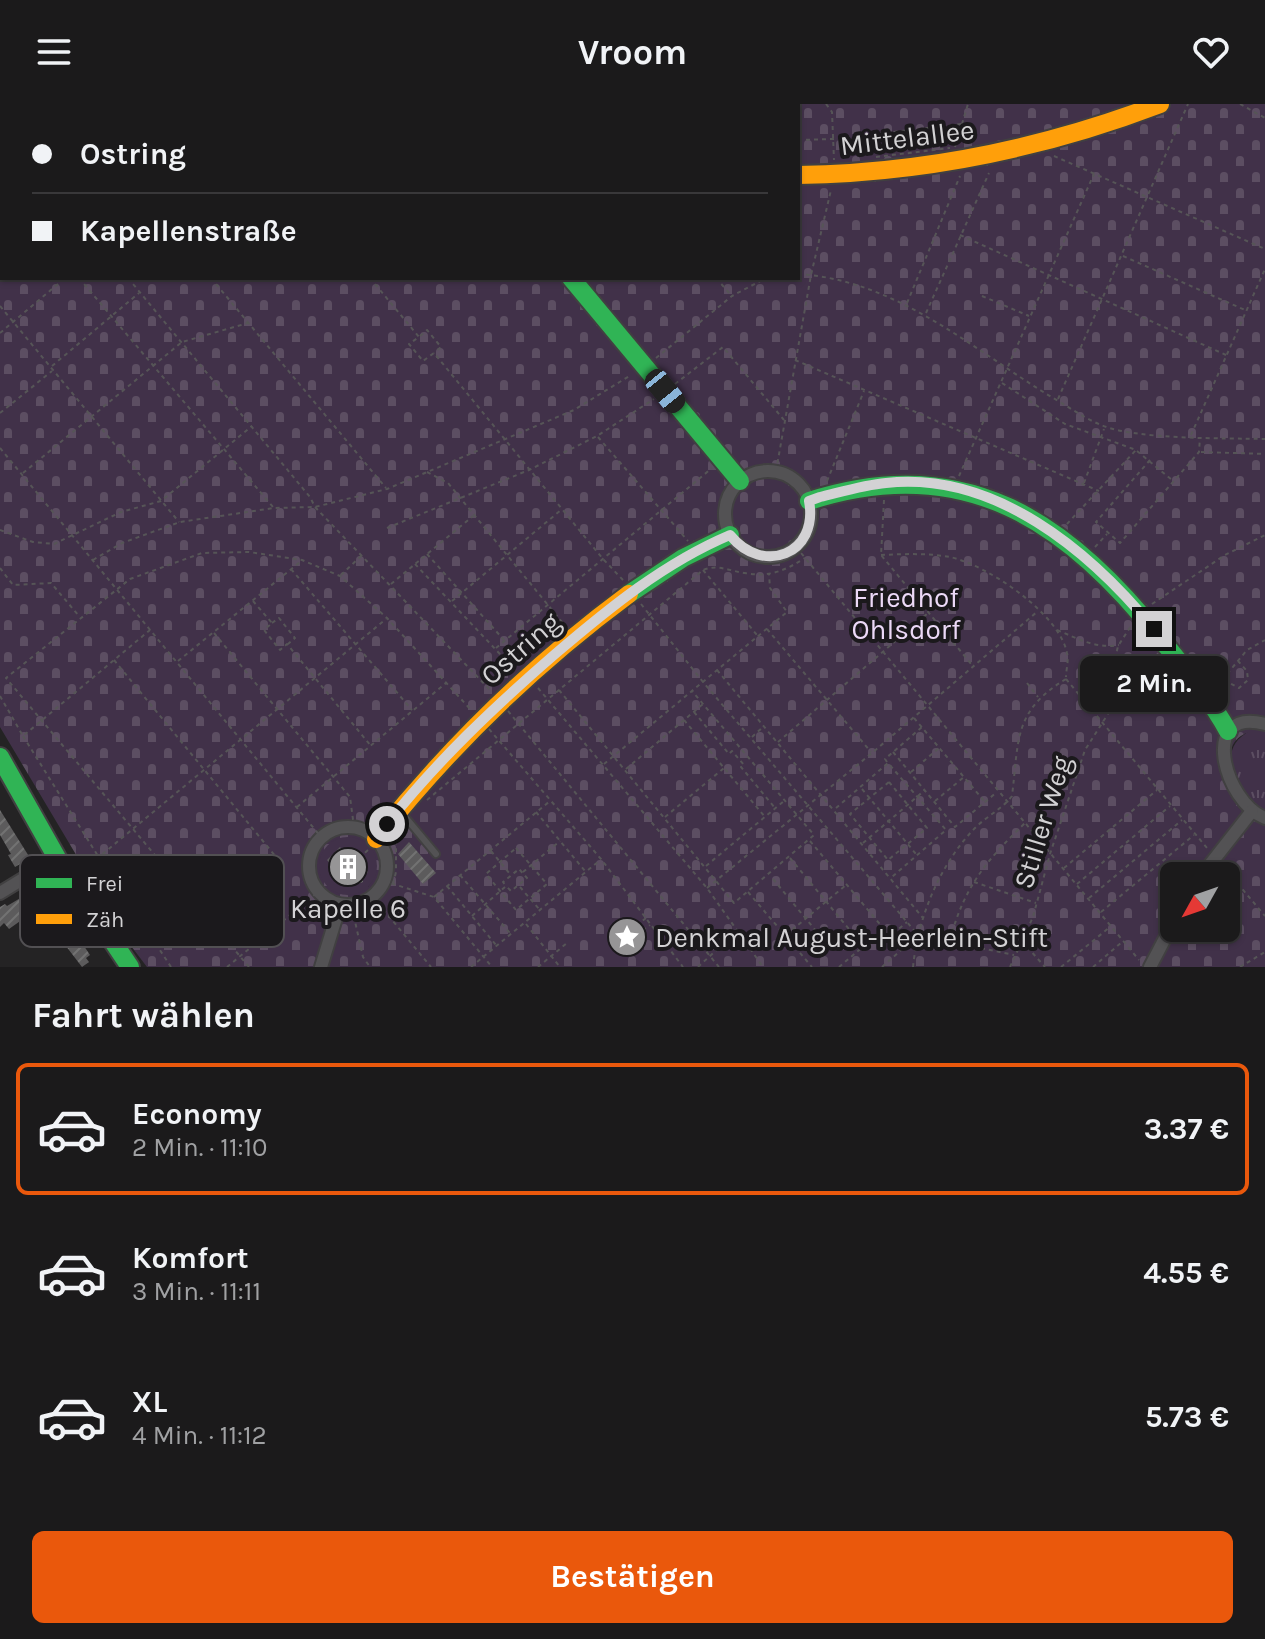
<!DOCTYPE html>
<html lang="de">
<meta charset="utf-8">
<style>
:root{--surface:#1b1a1b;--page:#242324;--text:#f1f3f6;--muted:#a0a1a3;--line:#39383a;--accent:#ea580c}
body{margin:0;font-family:Karla,sans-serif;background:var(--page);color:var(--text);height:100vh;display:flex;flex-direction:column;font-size:30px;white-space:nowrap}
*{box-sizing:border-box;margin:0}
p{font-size:26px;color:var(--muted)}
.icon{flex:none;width:44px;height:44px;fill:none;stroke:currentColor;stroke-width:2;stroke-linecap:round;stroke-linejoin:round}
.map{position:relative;height:863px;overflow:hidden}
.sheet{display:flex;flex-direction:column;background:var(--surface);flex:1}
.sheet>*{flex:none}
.guide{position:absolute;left:0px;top:0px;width:800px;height:176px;box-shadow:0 2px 6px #0004,0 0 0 2px var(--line);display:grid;align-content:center;height:176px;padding:0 32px;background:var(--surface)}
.needle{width:52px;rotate:230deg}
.tools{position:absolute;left:1160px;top:758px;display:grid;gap:16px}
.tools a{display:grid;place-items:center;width:80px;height:80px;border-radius:12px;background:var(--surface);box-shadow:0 2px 6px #0004,0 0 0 2px var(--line);font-size:40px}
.end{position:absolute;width:36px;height:36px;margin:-18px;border:10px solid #d3d2d4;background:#111;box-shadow:0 0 0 4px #111}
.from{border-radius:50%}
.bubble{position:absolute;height:56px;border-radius:12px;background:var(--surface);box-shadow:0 2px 6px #0004,0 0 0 2px var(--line);font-size:26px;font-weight:700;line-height:56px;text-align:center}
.car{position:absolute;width:24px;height:48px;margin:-24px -12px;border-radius:10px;box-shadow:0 0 6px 2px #0007;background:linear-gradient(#222 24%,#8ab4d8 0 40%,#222 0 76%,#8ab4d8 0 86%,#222 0)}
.guide b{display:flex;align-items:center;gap:28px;height:76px;font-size:30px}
.guide b+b{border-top:2px solid var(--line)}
.guide i{width:20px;height:20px;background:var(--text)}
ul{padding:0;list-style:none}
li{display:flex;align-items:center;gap:24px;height:132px;margin:0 16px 12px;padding:0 16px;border:4px solid transparent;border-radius:12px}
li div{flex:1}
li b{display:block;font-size:30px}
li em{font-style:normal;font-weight:700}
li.selected{border-color:var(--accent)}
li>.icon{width:72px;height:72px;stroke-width:1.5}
h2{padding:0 32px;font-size:36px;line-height:96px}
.action{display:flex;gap:16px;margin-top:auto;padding:16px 32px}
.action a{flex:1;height:92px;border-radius:12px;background:var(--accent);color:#fff;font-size:32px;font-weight:700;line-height:92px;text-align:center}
header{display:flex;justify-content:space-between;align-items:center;height:104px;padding:0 32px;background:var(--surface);font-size:36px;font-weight:700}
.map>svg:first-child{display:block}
.grass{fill:url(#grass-tufts)}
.cemetery{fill:url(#cemetery-stones);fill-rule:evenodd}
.park{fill:#413149}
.building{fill:url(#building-hatch)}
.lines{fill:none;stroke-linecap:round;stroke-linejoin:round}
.lane-casing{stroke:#414041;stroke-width:10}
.street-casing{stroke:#414041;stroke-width:16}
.fast-casing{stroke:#414041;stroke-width:22}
.slow-casing{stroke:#414041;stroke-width:22}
.path{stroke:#565557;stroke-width:2;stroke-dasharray:4 4;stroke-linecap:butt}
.lane{stroke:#535254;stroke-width:6}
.street{stroke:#535254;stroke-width:12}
.fast{stroke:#30b455;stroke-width:18}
.slow{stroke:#ff9f0a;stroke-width:18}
.route{stroke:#d3d2d4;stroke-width:10}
.labels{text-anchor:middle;stroke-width:8;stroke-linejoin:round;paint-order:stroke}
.street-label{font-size:28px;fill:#d3d2d4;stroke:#1b191c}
.park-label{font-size:28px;fill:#ecd9f7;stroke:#1b191c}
.poi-label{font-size:28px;fill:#d3d2d4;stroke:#1b191c}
.key{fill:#1b191c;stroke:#525053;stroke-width:2}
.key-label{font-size:22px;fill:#d3d2d4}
</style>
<header><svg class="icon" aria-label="menu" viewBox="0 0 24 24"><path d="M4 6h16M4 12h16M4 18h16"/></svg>Vroom<svg class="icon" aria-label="heart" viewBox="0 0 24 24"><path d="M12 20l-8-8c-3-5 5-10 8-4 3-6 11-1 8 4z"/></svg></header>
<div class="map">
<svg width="1265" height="863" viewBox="0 0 1265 863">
<defs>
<pattern id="grass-tufts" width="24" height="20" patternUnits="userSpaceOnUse" patternTransform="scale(2)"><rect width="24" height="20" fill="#413149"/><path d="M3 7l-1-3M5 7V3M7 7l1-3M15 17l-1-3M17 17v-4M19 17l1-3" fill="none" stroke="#5c4e62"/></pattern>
<pattern id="cemetery-stones" width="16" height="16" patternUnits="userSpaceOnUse" patternTransform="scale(2)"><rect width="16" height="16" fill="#413149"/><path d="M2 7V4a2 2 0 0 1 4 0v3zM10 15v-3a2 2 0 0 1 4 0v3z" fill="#5c4e62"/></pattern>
<pattern id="building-hatch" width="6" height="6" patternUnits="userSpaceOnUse" patternTransform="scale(2)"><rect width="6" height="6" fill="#5c5b5c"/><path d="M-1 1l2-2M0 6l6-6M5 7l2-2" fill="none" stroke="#727272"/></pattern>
</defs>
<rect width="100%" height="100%" fill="#242324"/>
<!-- grass -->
<path class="grass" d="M 1252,626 L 1265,626 L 1265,706 C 1235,691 1212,644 1252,626 Z"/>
<!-- cemetery -->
<path class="cemetery" d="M 0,0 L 1265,0 L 1265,626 C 1208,626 1231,689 1265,706 L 1265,863 L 147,863 L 128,838 L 0,623 ZM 2,2 L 798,2 L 798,174 L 2,174 ZM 349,734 C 375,739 383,763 368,783 L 332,739 ZM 1174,772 L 1226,772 L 1226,824 L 1174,824 Z"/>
<!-- park -->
<circle class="park" cx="348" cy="762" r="29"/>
<!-- building -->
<g class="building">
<path d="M 0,706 L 30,754 L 15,763 L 8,751 L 11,750 L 0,731 Z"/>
<path d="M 409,738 L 436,769 L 423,780 L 398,750 Z"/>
<path d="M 340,743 L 345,749 L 350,745 L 368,768 L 363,772 L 363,778 L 349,783 L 327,756 Z"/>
<path d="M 44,780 L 50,790 L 19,809 L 23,815 L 9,825 L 4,819 L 0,823 L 0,803 L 5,800 L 7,802 Z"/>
<path d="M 62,809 L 90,851 L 86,854 L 89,858 L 82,863 L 59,833 L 52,837 L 51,826 L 54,819 L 52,815 Z"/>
</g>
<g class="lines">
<defs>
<path id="lane" d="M 401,708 L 436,750"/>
<g id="street">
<path d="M 25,0 L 25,2"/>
<path d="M 391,0 L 396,2"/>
<path d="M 0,88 L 2,86"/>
<circle cx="768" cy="410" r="43"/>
<path d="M 1265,620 C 1198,602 1224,698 1265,714"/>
<circle cx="348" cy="762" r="39"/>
<path d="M 1201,772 L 1252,707"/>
<path d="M 0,789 L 57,754"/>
<path d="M 321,863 L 340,801"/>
<path d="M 1150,863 L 1174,817"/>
</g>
<g id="fast">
<path d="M 571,174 L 740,377"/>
<path d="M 809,397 C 963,347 1067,416 1160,534 C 1184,564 1209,593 1228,627"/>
<path d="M 629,490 L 683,454 L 730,431"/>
<path d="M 0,653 L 57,754 L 130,863"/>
</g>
<g id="slow">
<path d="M 798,71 C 924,69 1042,45 1160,0"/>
<path d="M 376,735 C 450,642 533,561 629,490"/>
</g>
</defs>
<!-- lane casing -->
<use href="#lane" class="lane-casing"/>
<!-- street casing -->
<use href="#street" class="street-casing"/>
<!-- fast casing -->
<use href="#fast" class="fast-casing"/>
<!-- slow casing -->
<use href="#slow" class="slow-casing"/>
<!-- path -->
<g class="path">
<path d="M 67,0 L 69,2"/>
<path d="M 147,0 L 150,2"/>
<path d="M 227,0 L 228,2"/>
<path d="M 425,0 L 430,2"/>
<path d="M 498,0 L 505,2"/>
<path d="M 603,0 L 605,2"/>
<path d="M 653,0 L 655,2"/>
<path d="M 826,0 L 832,8 L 834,56"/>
<path d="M 1240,0 L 1265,14"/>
<path d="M 90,2 L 92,0"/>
<path d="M 368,2 L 370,0"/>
<path d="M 560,2 L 561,0"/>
<path d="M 798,36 L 833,35 L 962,20"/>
<path d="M 955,43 L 968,0"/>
<path d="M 0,47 L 2,47"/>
<path d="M 1054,52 L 1265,145"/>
<path d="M 876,53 L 950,44"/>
<path d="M 0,109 L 2,107"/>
<path d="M 960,131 L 1226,251"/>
<path d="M 1123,152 L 1245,206"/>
<path d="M 798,170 C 897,176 972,245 1053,294 C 1069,303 1084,314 1101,321 C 1137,336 1224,334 1265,335"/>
<path d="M 79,174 L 273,403"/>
<path d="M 128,174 L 310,393 L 315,403 L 491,587"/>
<path d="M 211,174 L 386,384"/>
<path d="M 370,174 L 419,233 L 409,240 L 423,257 L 434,249 L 603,455 L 623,476"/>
<path d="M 716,174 L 731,191"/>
<path d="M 982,192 L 1029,212"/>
<path d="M 907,199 L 960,72"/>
<path d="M 0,202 L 179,418"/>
<path d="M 926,209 L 989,69"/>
<path d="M 0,229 L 65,174"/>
<path d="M 420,232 L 427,226 L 441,243 L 434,249"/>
<path d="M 656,254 L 732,192 L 766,174"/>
<path d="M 795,256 L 1099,387"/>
<path d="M 52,262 L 139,189"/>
<path d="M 1002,279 L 1065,320 L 1136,346 L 1066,421"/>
<path d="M 675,280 L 723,243 L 784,316"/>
<path d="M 1058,295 L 1188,0"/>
<path d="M 0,309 L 52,267"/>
<path d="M 1191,331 L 1265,165"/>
<path d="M 598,333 L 688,437"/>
<path d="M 0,344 L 321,733"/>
<path d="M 1137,347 L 1172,376"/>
<path d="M 1201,348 L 1265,350"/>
<path d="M 1150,356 L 1096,418 L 1120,439 L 1199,348 L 1200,333"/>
<path d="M 776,367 L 811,171 L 831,86"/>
<path d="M 427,368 L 448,379 L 566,523"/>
<path d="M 23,369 L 182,238 L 248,219"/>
<path d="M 959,372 L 1094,70"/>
<path d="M 827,377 L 864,287"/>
<path d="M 1084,379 L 1104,325"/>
<path d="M 884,396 L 881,451 L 972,561"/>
<path d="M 387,424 L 529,366 L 597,332 L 654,295"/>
<path d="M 0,426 L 33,438 L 54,440 L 121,408 L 161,397 L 252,322"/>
<path d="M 796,443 L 1139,856"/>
<path d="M 1095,443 L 1107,430"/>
<path d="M 427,450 L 504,536"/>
<path d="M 881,451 C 904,450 928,449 950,453 C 987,461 1059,509 1067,549 C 1069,556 1066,566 1066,573"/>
<path d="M 93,456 L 122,439 L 180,418 L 274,404 L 315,403 L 387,385 L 574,306 L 631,271"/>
<path d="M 415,460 L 515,566"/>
<path d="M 0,464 L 13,481 L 51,479 L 79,512"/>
<path d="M 291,465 L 412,606"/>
<path d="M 703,466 L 757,531"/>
<path d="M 341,471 L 362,451"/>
<path d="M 391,480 L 473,412"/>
<path d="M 253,497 L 272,519 L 264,526 L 280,546 L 287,540 L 371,642"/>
<path d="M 452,497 L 561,406"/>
<path d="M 641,500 L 703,578 L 918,831 L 1014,851"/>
<path d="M 1152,500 L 1225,451 L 1265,431"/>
<path d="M 272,519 L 279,514 L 295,534 L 288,540"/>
<path d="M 767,525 L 871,648"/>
<path d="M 1057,526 C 1079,535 1095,545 1119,541"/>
<path d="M 214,529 L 350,693 L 354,723"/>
<path d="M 496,544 L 712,364"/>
<path d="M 114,556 L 281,759"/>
<path d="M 178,557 L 300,458"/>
<path d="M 717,566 L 923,814"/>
<path d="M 1066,575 L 1207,744"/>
<path d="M 1224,576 L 1239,584 L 1248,576 L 1247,567 L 1238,557"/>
<path d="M 1027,579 L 1038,593"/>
<path d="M 1217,582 L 1247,546 L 1265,536"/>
<path d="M 538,584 L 707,784 L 763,863"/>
<path d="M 559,586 L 734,799 L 814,731 L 692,587"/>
<path d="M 0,592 L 23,632 L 150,526"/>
<path d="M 508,607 L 719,863"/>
<path d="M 694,608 L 729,650 L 732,647 L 744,661 L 741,663 L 775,704"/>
<path d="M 914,614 L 985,698"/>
<path d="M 684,616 L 765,713"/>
<path d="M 489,625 L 601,755 L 683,863"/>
<path d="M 23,632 L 98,752"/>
<path d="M 752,633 L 764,622"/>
<path d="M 778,638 L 928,509"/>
<path d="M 893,648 L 955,723 L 997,688"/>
<path d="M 887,658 L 885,655 L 922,623"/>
<path d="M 604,660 L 787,508 L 770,484 L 769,470"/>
<path d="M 626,665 L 703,600"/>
<path d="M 911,668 L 939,644"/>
<path d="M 889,678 L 927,724 L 888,756 L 850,710 Z"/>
<path d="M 862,685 L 916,750"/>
<path d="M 427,696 L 703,466 C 719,460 729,467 745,469 C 769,474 786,466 805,454"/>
<path d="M 935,697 L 964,673"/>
<path d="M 297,703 L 446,579"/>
<path d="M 836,704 L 888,659 L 946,726 L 892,773"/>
<path d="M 536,708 L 585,767"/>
<path d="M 665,713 L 724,664"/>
<path d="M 810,737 L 884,825"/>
<path d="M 863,739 L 925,686"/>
<path d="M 516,744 L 547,780 L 516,806 L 486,770 Z"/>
<path d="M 491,747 L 510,770"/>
<path d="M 359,754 L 368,746"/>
<path d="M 790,754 L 863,842"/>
<path d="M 1222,761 L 1265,812"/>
<path d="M 706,762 L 784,697"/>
<path d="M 1064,764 L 1157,686"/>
<path d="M 523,768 L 560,737"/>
<path d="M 460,771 L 510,829"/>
<path d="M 773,775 L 831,845"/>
<path d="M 384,777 L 434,793 L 492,863"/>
<path d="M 974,778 L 1036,799"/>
<path d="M 393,780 L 396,768 L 396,734"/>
<path d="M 1077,780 L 1170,702"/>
<path d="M 447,782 L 496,841"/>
<path d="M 520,783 L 539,805"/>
<path d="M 707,784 L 872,649 L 1038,507"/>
<path d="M 748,788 L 812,863"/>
<path d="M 373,793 L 431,863"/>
<path d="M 434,793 L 550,697"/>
<path d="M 1089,794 L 1182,716"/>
<path d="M 352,804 L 363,853 L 370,863"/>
<path d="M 1101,808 L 1194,731"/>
<path d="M 472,812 L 506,782 L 503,778 L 519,765 L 527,774 L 511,787 L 506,782"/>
<path d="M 646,814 L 629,827 L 634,833 L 650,821"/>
<path d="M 526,820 L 560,863"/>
<path d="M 786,831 L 846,781"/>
<path d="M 950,836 C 964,783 986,757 1025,719"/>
<path d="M 1022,837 L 1045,863"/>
<path d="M 171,863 L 99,753 L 386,515"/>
<path d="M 227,863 L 318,788"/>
<path d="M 249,863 L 6,574 L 130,475 L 202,449 L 249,448 L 302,456 L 340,472 L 387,514 L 471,606"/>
<path d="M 471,863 L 599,757"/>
<path d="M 538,863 L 567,839"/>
<path d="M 698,863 L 737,827"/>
<path d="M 839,863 L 884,825 L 890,832 L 907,818"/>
<path d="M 882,863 L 917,832"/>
<path d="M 913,863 C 918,813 940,760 975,724 C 987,712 1002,705 1012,692 C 1019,636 1013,607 1066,575"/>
<path d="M 1010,863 L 1033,813 L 1050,750 L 1085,646 L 1127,580 L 1127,570 L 1116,551 L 1118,542 L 1131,522"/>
<path d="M 1061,863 L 1110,823"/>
<path d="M 1093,863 L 1122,838"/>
<path d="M 1240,863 L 1265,848"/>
</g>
<!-- lane -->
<use href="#lane" class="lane"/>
<!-- street -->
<use href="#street" class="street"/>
<!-- fast -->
<use href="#fast" class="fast"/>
<!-- slow -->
<use href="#slow" class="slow"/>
</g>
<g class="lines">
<!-- route -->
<path class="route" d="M 387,720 C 437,657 494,603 554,551 C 609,504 664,459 730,431 C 763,472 819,450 809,397 L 820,393 C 841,388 864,381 886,379 C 995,367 1090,447 1154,525"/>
</g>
<!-- icons -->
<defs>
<symbol id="building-disc" viewBox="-11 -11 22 22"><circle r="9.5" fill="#969596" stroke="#1b191c"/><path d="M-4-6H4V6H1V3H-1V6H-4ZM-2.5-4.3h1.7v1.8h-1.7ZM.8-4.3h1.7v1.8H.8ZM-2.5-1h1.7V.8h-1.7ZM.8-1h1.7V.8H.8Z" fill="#fff"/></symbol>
<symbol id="sight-disc" viewBox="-11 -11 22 22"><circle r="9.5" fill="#969596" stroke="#1b191c"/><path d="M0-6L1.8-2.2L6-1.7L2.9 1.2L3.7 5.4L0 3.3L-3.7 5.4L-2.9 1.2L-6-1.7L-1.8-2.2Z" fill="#fff"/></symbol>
</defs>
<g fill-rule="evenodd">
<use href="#building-disc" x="326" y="741" width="44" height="44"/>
<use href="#sight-disc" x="605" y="811" width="44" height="44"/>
</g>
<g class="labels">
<!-- street labels -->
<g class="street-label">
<text transform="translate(907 33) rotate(-7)" y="10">Mittelallee</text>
<text transform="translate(520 544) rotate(-41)" y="10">Ostring</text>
<text transform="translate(1042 718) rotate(-73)" y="10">Stiller Weg</text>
</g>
<!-- park labels -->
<g class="park-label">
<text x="906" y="503">Friedhof<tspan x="906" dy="32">Ohlsdorf</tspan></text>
</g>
<!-- poi labels -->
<g class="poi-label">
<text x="348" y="814">Kapelle 6</text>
<text x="655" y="843" text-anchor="start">Denkmal August-Heerlein-Stift</text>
</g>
</g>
<!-- legend -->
<rect x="20" y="751" width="264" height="92" rx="12" class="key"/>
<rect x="36" y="774" width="36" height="10" fill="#30b455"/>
<rect x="36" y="810" width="36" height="10" fill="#ff9f0a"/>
<g class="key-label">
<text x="86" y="787">Frei</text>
<text x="86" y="823">Zäh</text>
</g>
</svg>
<div class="tools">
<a><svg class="needle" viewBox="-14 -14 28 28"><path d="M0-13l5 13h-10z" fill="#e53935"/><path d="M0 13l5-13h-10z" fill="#a0a1a3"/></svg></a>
</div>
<i class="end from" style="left:387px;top:720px"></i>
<i class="end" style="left:1154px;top:525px"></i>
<div class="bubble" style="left:1080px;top:552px;width:148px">2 Min.</div>
<i class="car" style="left:665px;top:287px;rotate:141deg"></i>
<div class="guide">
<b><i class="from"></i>Ostring</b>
<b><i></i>Kapellenstraße</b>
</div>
</div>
<section class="sheet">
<h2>Fahrt wählen</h2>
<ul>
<li class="selected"><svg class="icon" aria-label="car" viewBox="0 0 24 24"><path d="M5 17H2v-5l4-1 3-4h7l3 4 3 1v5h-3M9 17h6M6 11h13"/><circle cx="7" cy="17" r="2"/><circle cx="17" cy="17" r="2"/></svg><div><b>Economy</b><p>2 Min. · 11:10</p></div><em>3.37 €</em></li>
<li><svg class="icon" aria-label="car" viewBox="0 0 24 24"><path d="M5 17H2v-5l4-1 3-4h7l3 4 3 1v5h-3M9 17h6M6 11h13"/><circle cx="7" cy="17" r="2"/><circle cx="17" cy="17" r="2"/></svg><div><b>Komfort</b><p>3 Min. · 11:11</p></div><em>4.55 €</em></li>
<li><svg class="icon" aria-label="car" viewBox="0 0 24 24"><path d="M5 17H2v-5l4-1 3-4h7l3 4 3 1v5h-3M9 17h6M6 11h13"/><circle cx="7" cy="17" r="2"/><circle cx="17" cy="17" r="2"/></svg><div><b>XL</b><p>4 Min. · 11:12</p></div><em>5.73 €</em></li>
</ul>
<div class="action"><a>Bestätigen</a></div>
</section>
